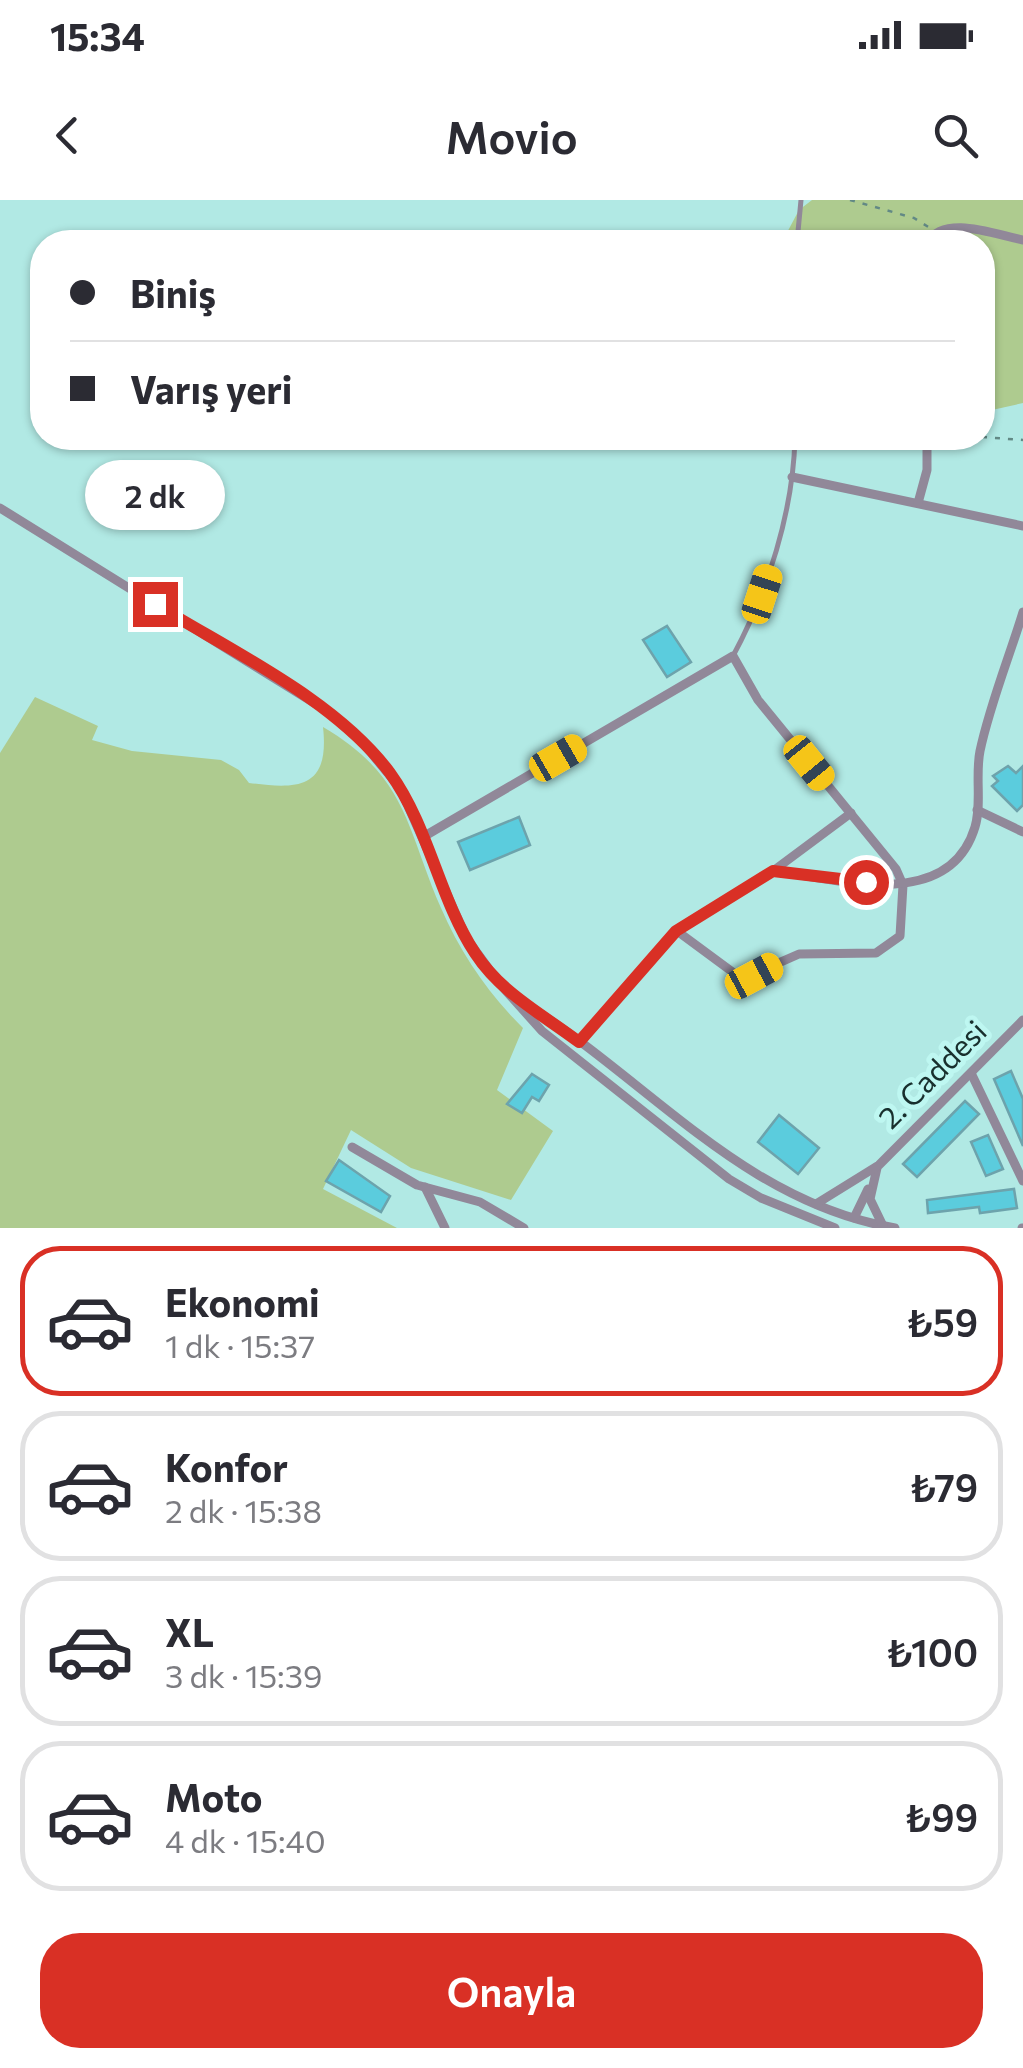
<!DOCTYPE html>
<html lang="tr">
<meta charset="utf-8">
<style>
:root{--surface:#fff;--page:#f7f7f7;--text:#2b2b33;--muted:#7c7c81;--line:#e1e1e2;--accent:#d93025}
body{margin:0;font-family:Commissioner,sans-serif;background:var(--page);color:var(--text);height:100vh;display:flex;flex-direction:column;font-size:38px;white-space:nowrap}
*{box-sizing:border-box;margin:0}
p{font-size:32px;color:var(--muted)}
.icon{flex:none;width:55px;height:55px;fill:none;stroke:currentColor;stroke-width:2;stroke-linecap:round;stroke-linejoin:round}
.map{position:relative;height:1028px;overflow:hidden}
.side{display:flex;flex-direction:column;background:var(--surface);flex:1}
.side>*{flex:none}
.guide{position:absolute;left:30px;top:30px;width:965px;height:220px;border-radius:40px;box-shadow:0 2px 8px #0004;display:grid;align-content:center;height:220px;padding:0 40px;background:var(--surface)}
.end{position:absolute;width:45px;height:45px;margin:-22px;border:12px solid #d93025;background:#fff;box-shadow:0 0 0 5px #fff}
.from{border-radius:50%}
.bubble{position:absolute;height:70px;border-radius:35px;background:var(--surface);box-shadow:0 2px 8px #0004;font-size:32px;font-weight:600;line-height:70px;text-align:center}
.car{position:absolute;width:30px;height:60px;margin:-30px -15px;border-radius:12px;box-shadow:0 0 8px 2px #0007;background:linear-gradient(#f5c518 24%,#345 0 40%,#f5c518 0 76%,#345 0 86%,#f5c518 0)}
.guide b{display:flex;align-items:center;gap:35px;height:95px;font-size:38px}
.guide b+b{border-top:2px solid var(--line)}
.guide i{width:25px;height:25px;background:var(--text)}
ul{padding:18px 0 0;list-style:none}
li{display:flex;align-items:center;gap:30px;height:150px;margin:0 20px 15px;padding:0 20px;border:5px solid var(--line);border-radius:40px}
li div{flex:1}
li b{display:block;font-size:38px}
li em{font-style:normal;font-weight:600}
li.on{border-color:var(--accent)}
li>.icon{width:90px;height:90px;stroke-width:1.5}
.primary-button{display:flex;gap:20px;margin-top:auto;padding:20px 40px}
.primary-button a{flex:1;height:115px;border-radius:40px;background:var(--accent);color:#fff;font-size:40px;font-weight:600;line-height:115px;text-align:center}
.status{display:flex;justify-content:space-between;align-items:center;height:70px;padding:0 50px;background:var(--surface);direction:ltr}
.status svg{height:28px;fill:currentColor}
header{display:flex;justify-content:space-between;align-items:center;height:130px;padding:0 40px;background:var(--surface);font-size:45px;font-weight:600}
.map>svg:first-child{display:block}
.green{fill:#aecb8f}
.building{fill:#5bccdd;stroke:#6da3ac;stroke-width:2.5}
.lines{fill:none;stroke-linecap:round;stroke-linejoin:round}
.path{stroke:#628985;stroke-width:2.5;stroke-dasharray:5 8;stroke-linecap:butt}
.service{stroke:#918899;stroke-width:5}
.minor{stroke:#918899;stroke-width:9}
.route{stroke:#d93025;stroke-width:12}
.labels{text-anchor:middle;stroke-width:10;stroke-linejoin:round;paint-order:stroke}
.street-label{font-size:30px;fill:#182f2d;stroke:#bef7f1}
</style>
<div class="status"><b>15:34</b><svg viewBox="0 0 49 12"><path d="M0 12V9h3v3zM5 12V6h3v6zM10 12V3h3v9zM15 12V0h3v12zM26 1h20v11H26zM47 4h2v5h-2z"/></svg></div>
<header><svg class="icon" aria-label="back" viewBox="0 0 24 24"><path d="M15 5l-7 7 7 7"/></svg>Movio<svg class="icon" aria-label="search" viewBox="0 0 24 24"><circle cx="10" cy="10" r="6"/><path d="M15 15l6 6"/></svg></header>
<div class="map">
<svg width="1023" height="1028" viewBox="0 0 1023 1028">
<rect width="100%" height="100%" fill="#b1e9e4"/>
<!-- green -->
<g class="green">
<path d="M 812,0 L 1023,0 L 1023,203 L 983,212 L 982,42 L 782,42 L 799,10 Z"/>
<path d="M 35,497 L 98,526 L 92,540 L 132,551 L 221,560 L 239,570 L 249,583 C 297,589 330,590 323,527 C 408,577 406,628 441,708 C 461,754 488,793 523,828 L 497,890 L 553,931 L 511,1000 L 411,968 L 351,930 L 323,989 L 397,1028 L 0,1028 L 0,553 Z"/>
</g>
<!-- building -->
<g class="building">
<path d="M 667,426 L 691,462 L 667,477 L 643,440 Z"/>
<path d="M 1008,566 L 1016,573 L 1023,566 L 1023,605 L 1017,611 L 992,586 L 998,581 L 993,576 Z"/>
<path d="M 519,617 L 530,645 L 470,670 L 458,642 Z"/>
<path d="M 1011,871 L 1023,899 L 1023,946 L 994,879 Z"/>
<path d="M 532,874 L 549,885 L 539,901 L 532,897 L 522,913 L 507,904 Z"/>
<path d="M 965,901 L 979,914 L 917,977 L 903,964 Z"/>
<path d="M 779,915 L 819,948 L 798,974 L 758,942 Z"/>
<path d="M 988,935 L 1003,969 L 986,976 L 971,942 Z"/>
<path d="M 339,960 L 390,996 L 381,1012 L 326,981 Z"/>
<path d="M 1014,989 L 1017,1008 L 980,1013 L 979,1007 L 928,1013 L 927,1000 Z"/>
</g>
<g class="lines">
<!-- path -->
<g class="path">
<path d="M 850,0 L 914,18 L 930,28"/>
<path d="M 982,237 L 1023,240"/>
</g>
<!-- service -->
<g class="service">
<path d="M 797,42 L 801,0"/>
<path d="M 733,456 C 768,391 793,312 795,238"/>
</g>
<!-- minor -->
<g class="minor">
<path d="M 928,42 C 945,14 996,35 1023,40"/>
<path d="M 792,277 L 1023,326"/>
<path d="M 918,303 L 927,270 L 927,238"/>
<path d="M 0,308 L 327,511 L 363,543 L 400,588 L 467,739 L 499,783 L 542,831 L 729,979 L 761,998 L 835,1028"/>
<path d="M 977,610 L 1023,632"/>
<path d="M 423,637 L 733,456 L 758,500 L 896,669 L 903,685 L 900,736 L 876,753 L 799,754 L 742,779 L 677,731"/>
<path d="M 773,671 C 838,679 949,713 975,627 C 982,604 975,575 980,551 C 990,504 1009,458 1023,412"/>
<path d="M 521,801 C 647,878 742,1002 895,1028"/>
<path d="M 579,843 L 677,731 L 773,671 L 851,613"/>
<path d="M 971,873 L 1023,981"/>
<path d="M 352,947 L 417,985 L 480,1002 L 524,1028"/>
<path d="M 877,968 L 870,999 L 883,1026"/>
<path d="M 425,987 L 445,1028"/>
<path d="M 816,1004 L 879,965 L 1023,820"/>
<path d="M 854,1018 L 868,989"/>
<path d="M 1022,1028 L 1023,1028"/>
</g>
</g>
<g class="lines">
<!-- route -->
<path class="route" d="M 155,404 C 231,451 336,500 390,573 C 429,627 439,698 475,753 C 501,793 542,814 579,842 L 676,731 L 773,671 L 866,682"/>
</g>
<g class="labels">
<!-- street labels -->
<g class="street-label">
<text transform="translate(933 875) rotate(-45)" y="10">2. Caddesi</text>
</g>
</g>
</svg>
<i class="end from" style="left:866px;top:682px"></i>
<i class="end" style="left:155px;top:404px"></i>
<div class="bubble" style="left:85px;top:260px;width:140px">2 dk</div>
<i class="car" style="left:762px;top:394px;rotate:18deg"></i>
<i class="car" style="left:558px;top:558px;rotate:60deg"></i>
<i class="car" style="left:809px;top:563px;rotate:141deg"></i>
<i class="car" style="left:754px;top:776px;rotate:62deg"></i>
<div class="guide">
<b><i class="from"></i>Biniş</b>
<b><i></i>Varış yeri</b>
</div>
</div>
<section class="side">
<ul>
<li class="on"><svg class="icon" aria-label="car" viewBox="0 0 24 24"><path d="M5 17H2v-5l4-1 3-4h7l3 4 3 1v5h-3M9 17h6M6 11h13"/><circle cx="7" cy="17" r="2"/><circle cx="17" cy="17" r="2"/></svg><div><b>Ekonomi</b><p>1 dk · 15:37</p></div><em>₺59</em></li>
<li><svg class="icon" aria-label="car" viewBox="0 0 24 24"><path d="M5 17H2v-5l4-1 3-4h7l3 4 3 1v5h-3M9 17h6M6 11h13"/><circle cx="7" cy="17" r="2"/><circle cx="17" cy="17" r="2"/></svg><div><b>Konfor</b><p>2 dk · 15:38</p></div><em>₺79</em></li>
<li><svg class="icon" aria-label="car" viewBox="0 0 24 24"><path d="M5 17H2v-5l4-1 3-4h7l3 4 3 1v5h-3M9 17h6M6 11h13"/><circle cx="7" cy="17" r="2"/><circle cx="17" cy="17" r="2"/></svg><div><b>XL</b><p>3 dk · 15:39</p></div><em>₺100</em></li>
<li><svg class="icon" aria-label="car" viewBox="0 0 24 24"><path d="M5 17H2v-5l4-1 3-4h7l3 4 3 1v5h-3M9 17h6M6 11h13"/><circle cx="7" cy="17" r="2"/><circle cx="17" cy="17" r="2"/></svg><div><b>Moto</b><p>4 dk · 15:40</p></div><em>₺99</em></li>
</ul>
<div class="primary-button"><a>Onayla</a></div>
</section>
